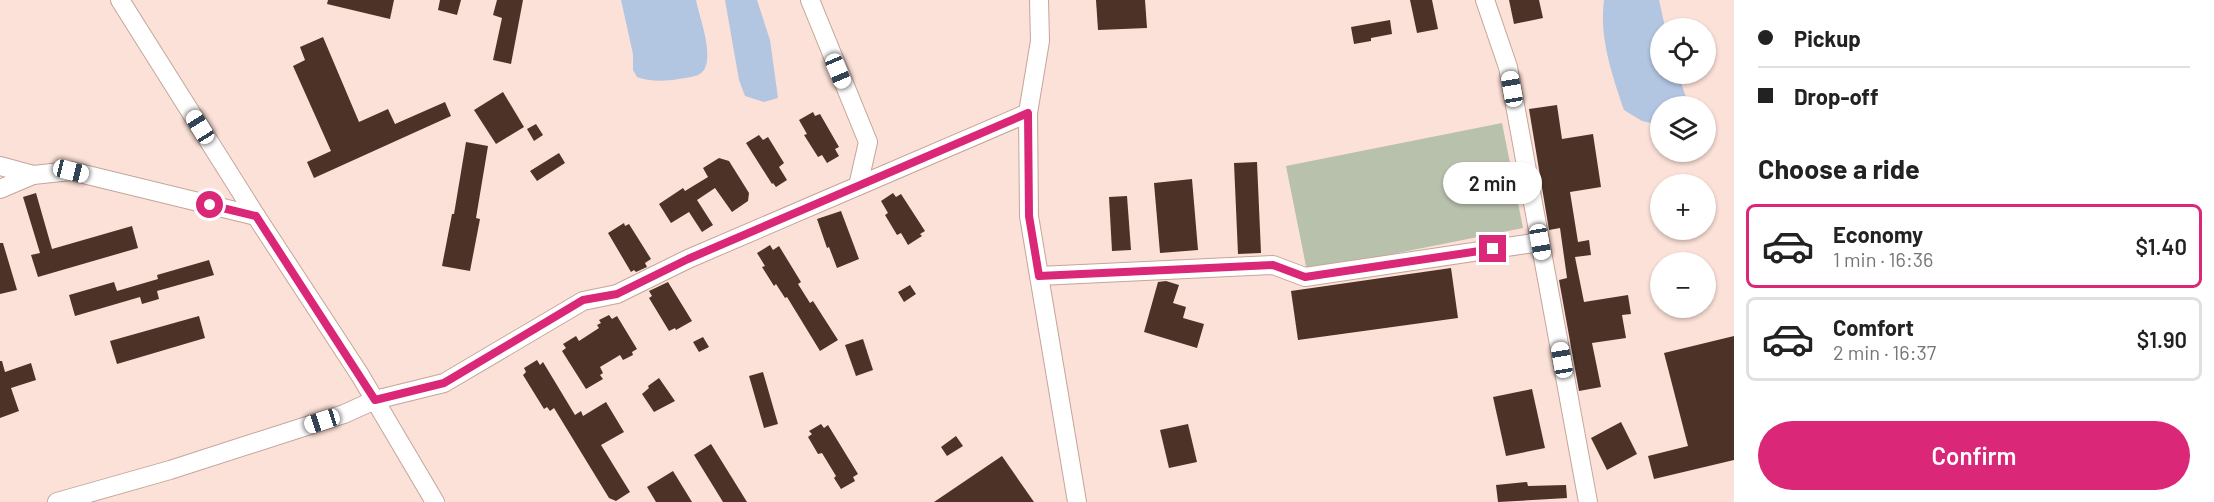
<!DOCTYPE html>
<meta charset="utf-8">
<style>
:root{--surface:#fff;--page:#f2f2f2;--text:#222;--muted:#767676;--line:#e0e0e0;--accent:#db2777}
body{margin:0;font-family:Barlow,sans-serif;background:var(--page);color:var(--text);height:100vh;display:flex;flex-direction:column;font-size:22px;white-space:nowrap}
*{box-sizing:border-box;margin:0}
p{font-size:20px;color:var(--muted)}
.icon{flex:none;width:33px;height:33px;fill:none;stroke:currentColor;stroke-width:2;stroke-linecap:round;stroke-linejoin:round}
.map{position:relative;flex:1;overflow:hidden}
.panel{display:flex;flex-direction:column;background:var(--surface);width:480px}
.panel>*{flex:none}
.top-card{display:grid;align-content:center;height:132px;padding:0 24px;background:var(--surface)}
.tools{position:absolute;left:1650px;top:18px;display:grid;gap:12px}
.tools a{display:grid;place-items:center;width:66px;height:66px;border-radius:50%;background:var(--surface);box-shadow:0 2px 4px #0004;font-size:30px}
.end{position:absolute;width:27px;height:27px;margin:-14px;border:8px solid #db2777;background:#fff;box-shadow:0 0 0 3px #fff}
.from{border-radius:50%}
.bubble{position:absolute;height:42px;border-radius:21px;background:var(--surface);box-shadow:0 2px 4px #0004;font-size:20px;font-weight:600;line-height:42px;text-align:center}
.car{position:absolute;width:18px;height:36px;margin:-18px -9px;border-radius:8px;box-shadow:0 0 4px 2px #0007;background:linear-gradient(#fff 24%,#345 0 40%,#fff 0 76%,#345 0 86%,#fff 0)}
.top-card b{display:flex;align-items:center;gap:21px;height:57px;font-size:22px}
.top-card b+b{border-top:2px solid var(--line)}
.top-card i{width:15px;height:15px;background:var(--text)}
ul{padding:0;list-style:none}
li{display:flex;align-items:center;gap:18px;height:84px;margin:0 12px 9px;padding:0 12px;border:3px solid var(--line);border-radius:9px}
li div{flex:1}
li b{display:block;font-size:22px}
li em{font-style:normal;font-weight:600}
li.selected{border-color:var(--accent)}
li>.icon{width:54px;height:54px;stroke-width:1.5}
h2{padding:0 24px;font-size:27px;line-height:72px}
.primary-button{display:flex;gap:12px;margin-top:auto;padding:12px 24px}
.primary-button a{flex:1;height:69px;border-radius:36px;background:var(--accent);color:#fff;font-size:24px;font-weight:600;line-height:69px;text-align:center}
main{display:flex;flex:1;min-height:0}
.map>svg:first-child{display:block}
.green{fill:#b8c1ac}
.water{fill:#b2c5e1}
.building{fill:#4d3227}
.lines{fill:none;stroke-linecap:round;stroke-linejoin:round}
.minor-casing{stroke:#c5a599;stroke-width:20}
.minor{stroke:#fff;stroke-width:18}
.route{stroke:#db2777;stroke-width:8}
</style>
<main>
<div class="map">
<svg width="1734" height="502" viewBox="0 0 1734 502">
<rect width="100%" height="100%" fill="#fbe1d7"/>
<!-- green -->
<path class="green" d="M 1502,123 L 1523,228 L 1307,271 L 1286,166 Z"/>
<!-- water -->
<g class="water">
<path d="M 621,0 L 696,0 C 699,17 719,66 698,75 C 693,77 685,78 679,79 C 665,81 650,82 637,77 L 633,70 L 633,54 Z"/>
<path d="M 725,0 L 757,0 L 770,40 L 778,98 L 764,102 L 745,96 L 739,80 Z"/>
<path d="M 1604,0 L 1659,0 L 1665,27 L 1665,28 L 1660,28 L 1660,74 L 1678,74 L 1689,106 L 1660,106 L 1660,125 L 1642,121 L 1624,110 C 1612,75 1599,37 1604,0 Z"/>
</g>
<!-- building -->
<g class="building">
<path d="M 328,0 L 394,0 L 390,19 L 327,4 Z"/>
<path d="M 440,0 L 461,0 L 457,15 L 438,10 Z"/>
<path d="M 497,0 L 523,0 L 511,64 L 493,60 L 502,18 L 493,15 Z"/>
<path d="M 1096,0 L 1145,0 L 1147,28 L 1098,30 Z"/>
<path d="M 1410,0 L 1432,0 L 1438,29 L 1417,33 Z"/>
<path d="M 1509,0 L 1539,0 L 1543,18 L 1514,24 Z"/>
<path d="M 1390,20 L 1392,34 L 1371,38 L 1371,41 L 1354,44 L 1351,27 Z"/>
<path d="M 323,37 L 359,122 L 388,109 L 395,124 L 445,102 L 451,116 L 314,178 L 307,162 L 331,151 L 293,66 L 305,60 L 300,47 Z"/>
<path d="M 503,92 L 524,127 L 496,144 L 474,110 Z"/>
<path d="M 1557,105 L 1562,139 L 1593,134 L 1601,187 L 1570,192 L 1578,242 L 1589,240 L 1591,255 L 1575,257 L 1584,302 L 1628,295 L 1631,314 L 1622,315 L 1626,338 L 1592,343 L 1601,387 L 1579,391 L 1559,280 L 1567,278 L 1560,228 L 1549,230 L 1529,109 Z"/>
<path d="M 813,112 L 815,116 L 820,114 L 839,147 L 835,149 L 839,156 L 827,163 L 822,155 L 818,157 L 804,135 L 807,134 L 799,120 Z"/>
<path d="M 536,124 L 543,135 L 534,141 L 527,129 Z"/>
<path d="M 759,135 L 763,140 L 768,137 L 784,163 L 779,167 L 787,180 L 776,187 L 773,183 L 772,184 L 746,143 Z"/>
<path d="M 466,142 L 488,146 L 476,218 L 480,219 L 470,271 L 442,266 L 452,214 L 454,214 Z"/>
<path d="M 559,153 L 565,163 L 537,181 L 530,171 Z"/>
<path d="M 719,158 L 729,161 L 749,193 L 748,201 L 732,212 L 715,188 L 697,200 L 713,225 L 702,232 L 689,212 L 671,223 L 659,204 L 683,188 L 685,191 L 708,177 L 703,168 Z"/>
<path d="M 1257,162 L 1261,253 L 1238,254 L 1234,163 Z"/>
<path d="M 1192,179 L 1198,250 L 1160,253 L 1154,183 Z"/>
<path d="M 36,193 L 52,249 L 132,226 L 138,248 L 38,277 L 31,255 L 40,253 L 23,197 Z"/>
<path d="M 893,193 L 896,197 L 901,194 L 925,231 L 920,234 L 922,236 L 908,245 L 901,233 L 897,235 L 885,215 L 888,213 L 881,201 Z"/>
<path d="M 1127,196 L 1131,250 L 1112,251 L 1109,197 Z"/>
<path d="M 841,211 L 859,259 L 837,268 L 829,247 L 827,248 L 817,219 Z"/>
<path d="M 624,223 L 625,226 L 629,224 L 651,259 L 645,263 L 647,267 L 636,272 L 634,270 L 631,272 L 608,233 Z"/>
<path d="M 0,243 L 3,243 L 17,290 L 0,294 Z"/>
<path d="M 770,245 L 773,250 L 779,246 L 801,282 L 798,284 L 810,303 L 813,301 L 838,340 L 820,351 L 787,297 L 785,298 L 776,284 L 774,286 L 762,267 L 765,266 L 757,253 Z"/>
<path d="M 209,260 L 214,275 L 157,291 L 159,299 L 142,304 L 140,297 L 75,316 L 69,295 L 114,282 L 117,291 L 158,279 L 157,275 Z"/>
<path d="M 1451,268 L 1458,318 L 1298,340 L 1291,291 Z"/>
<path d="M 1166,281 L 1179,285 L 1173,303 L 1186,307 L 1183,318 L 1204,324 L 1197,348 L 1144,332 L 1158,282 Z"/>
<path d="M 668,282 L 692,321 L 676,330 L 675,328 L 669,331 L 649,298 L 652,296 L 649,291 Z"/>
<path d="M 910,285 L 916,294 L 904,302 L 898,292 Z"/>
<path d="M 609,315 L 612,319 L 617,316 L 637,349 L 632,352 L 633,355 L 623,360 L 620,355 L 600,367 L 603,373 L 600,375 L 603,379 L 586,389 L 562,351 L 566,348 L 563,344 L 576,336 L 579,341 L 599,328 L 597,325 L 601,323 L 599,320 Z"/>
<path d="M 199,316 L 205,338 L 117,364 L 110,341 Z"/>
<path d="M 1734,336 L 1734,460 L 1654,479 L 1648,456 L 1688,446 L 1664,353 Z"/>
<path d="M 703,337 L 709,347 L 699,352 L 693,342 Z"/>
<path d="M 863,339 L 873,370 L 856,376 L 845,345 Z"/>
<path d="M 537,360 L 540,365 L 543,362 L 575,415 L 581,411 L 583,416 L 606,402 L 624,432 L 601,445 L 630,492 L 616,501 L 609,498 L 554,408 L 550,411 L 547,407 L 544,409 L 523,375 L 526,372 L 524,368 Z"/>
<path d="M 0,361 L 2,361 L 5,372 L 31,363 L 36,380 L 11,388 L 19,411 L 0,418 Z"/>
<path d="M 763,372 L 778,424 L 764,428 L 749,376 Z"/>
<path d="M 659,378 L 675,401 L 654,412 L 642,394 L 649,388 L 648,386 Z"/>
<path d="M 1532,389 L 1545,448 L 1506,456 L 1493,397 Z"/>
<path d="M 1621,422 L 1637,454 L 1607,470 L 1591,438 Z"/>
<path d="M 821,424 L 824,428 L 828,425 L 858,474 L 853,477 L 855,481 L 841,489 L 834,478 L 836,476 L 822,453 L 818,454 L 808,437 L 812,434 L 809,431 Z"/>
<path d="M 1188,424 L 1197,462 L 1169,468 L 1160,430 Z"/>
<path d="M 956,436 L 963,446 L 947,456 L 941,447 Z"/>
<path d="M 711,444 L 747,502 L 723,502 L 694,455 Z"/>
<path d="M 1002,456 L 1034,502 L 934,502 Z"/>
<path d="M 673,471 L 692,502 L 656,502 L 647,487 Z"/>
<path d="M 1527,482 L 1528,486 L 1566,485 L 1567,498 L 1498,502 L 1496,485 Z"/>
</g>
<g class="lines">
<defs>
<g id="minor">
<path d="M 120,0 L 256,216 L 360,375 L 435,502"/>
<path d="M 810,0 L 868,142 L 858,186 L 1028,113"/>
<path d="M 1039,0 L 1040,41 L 1028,113 L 1029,216 L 1077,502"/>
<path d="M 1485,0 L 1508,67 L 1588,502"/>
<path d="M 0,166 L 33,175 L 71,171 L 256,216"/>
<path d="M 0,189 L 33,175"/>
<path d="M 1039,276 L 1273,265 L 1305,277 L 1540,242"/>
<path d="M 57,502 L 170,470 L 344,414 L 375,400 L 444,383 L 583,301 L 617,294 L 688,259 L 858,186"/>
</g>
</defs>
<!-- minor casing -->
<use href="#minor" class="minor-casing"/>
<!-- minor -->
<use href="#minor" class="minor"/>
</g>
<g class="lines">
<!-- route -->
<path class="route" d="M 210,205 L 256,216 L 375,400 L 444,383 L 583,300 L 617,294 L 688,259 L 1028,113 L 1029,216 L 1039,276 L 1273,265 L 1305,277 L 1493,249"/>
</g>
</svg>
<div class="tools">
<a><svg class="icon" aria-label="locate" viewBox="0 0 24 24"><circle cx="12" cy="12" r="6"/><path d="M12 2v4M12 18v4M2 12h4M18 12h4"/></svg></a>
<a><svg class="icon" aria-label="layers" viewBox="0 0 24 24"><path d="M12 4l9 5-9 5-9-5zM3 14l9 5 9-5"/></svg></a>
<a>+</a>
<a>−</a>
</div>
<i class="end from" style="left:210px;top:205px"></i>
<i class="end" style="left:1493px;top:249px"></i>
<div class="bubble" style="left:1443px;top:162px;width:99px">2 min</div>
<i class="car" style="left:838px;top:71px;rotate:157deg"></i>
<i class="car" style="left:1512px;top:89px;rotate:350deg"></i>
<i class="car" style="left:200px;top:127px;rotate:328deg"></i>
<i class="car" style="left:71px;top:171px;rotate:104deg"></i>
<i class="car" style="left:1540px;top:242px;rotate:170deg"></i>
<i class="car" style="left:1562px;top:360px;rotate:350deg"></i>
<i class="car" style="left:322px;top:421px;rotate:252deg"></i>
</div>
<section class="panel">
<div class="top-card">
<b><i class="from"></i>Pickup</b>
<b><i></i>Drop-off</b>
</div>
<h2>Choose a ride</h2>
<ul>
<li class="selected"><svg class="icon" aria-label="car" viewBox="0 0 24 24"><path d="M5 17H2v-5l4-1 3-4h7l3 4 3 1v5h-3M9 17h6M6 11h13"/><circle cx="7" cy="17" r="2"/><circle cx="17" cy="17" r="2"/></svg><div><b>Economy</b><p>1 min · 16:36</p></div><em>$1.40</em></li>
<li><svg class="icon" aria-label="car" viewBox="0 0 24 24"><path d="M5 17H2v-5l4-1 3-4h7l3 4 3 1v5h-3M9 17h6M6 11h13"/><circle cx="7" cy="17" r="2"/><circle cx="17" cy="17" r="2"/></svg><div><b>Comfort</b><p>2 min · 16:37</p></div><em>$1.90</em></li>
</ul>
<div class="primary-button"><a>Confirm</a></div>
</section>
</main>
